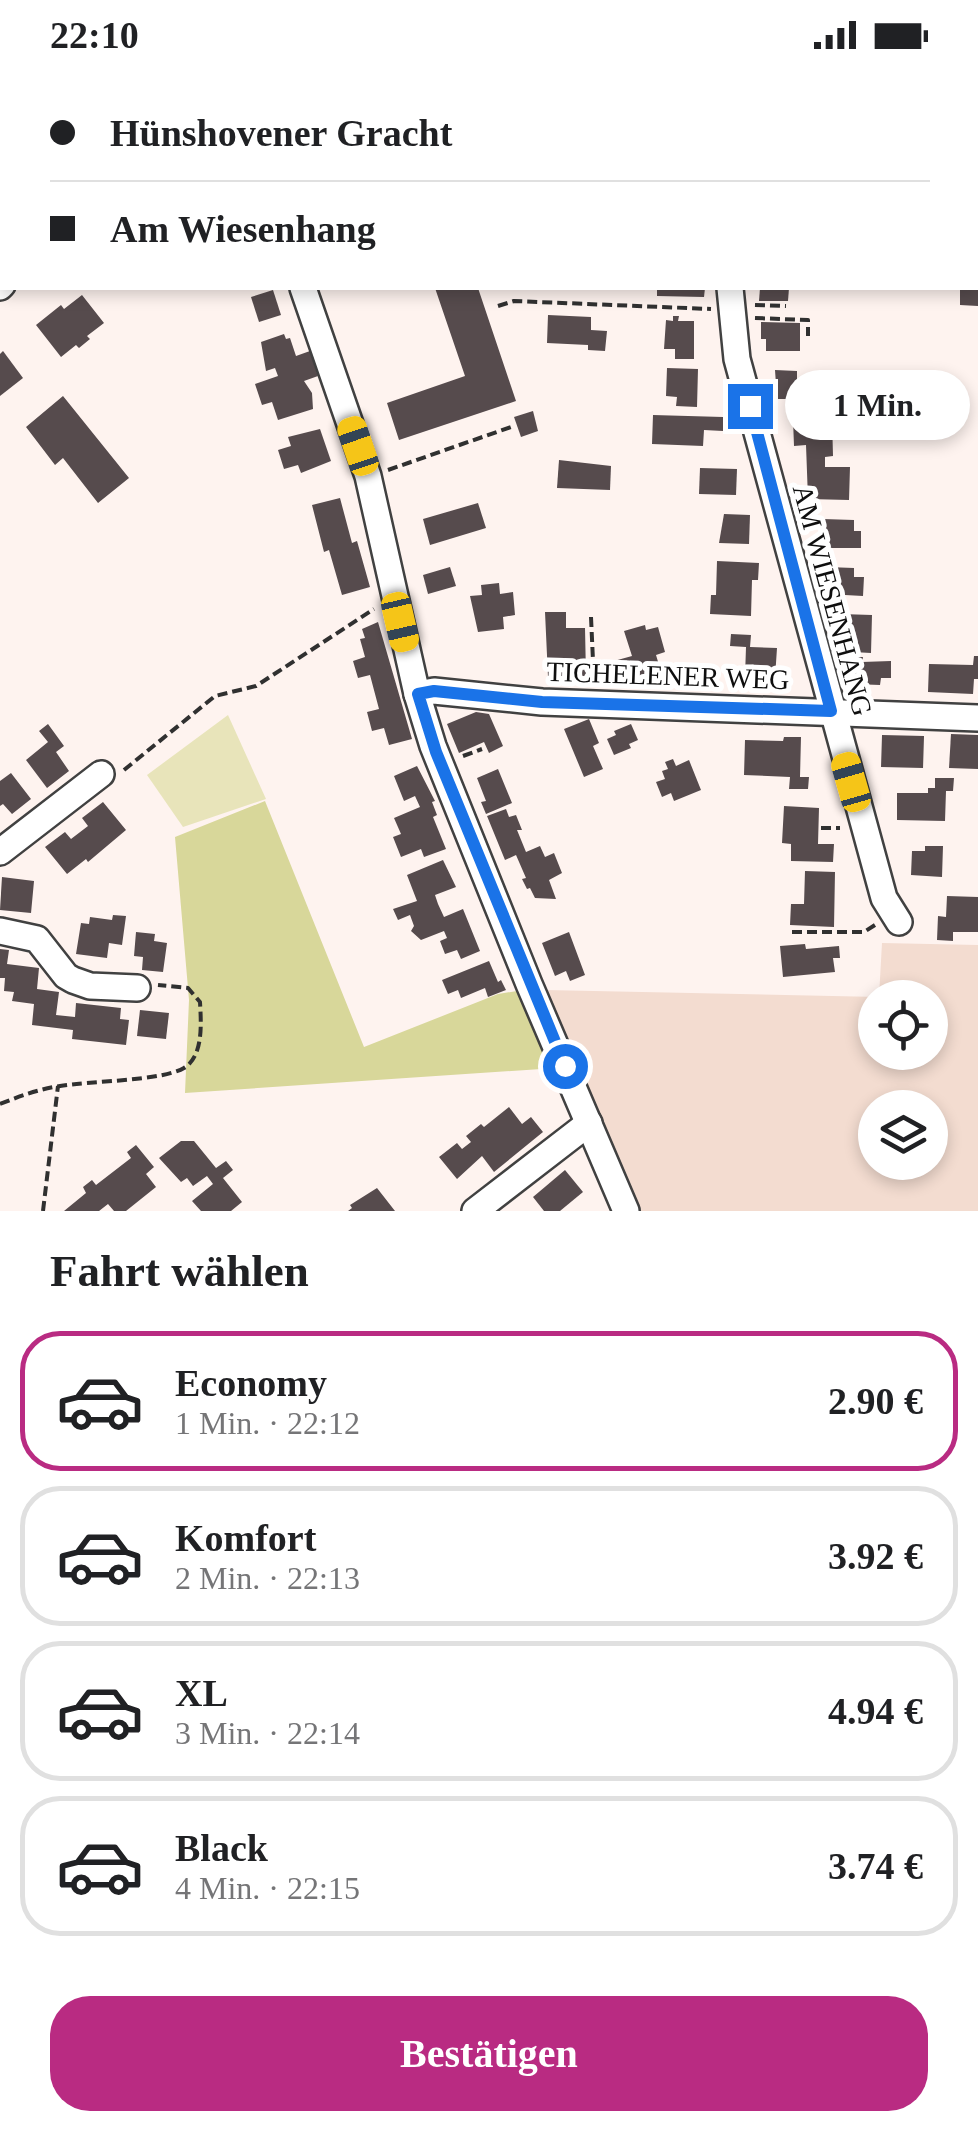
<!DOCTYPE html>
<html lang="de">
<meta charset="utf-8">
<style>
:root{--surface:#fff;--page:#f2f2f2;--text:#202124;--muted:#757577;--line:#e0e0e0;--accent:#b92b82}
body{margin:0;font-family:"Times New Roman",serif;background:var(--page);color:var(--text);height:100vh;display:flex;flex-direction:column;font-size:38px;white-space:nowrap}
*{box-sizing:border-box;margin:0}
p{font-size:32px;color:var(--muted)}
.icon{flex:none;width:55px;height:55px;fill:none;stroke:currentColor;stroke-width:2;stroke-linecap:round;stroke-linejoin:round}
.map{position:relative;height:1141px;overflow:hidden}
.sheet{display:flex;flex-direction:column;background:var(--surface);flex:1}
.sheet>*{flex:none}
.hud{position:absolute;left:0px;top:0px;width:980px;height:220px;box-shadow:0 5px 15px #0003;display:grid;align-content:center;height:220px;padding:0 50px;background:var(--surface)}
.controls{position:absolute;left:858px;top:910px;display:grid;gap:20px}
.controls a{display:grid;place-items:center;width:90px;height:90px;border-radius:50%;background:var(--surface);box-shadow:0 5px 15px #0003;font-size:50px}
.end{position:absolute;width:45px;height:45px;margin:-22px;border:12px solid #1a73e8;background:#fff;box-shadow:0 0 0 5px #fff}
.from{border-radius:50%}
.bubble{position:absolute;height:70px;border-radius:35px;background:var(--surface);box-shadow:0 5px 15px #0003;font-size:32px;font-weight:700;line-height:70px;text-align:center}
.car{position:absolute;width:30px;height:60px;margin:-30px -15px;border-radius:12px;box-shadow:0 0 8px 2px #0007;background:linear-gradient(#f5c518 24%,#345 0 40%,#f5c518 0 76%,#345 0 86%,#f5c518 0)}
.hud b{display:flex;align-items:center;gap:35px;height:95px;font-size:38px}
.hud b+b{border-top:2px solid var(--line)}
.hud i{width:25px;height:25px;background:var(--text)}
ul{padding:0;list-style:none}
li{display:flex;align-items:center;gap:30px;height:140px;margin:0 20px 15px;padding:0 30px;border:5px solid var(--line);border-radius:40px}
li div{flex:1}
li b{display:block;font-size:38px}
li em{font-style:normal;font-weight:700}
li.active{border-color:var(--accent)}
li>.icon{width:90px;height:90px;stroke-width:1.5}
h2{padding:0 50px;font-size:45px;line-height:120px}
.action{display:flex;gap:20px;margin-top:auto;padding:20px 50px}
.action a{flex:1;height:115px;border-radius:40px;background:var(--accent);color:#fff;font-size:40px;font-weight:700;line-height:115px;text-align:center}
.status{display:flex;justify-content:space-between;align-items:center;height:70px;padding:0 50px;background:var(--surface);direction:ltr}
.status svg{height:28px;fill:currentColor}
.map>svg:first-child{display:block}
.farmland{fill:#f3dcd0;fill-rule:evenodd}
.green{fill:#e8e4ba}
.forest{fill:#d8d79a}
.building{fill:#564b4d}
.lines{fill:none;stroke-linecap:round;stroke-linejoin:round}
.minor-casing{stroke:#414141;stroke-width:30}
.major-casing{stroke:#1f1f1f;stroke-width:35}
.path{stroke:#303030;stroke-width:4;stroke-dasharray:10 5;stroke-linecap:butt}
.minor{stroke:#fff;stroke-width:25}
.major{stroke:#f3846b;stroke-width:30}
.route{stroke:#1a73e8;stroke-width:12}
.labels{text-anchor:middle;stroke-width:10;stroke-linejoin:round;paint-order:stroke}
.street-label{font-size:28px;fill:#0e0e0e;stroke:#fff}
</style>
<div class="status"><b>22:10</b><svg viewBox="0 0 49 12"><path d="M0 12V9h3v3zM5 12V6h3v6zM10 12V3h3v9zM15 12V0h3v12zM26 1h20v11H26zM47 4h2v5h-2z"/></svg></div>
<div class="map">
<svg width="978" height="1141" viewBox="0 0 978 1141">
<rect width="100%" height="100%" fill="#fef3ef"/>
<!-- farmland -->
<path class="farmland" d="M 882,873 L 978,875 L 978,1141 L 637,1141 L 545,920 L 879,927 ZM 875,928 L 930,928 L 930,982 L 875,982 ZM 875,1038 L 930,1038 L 930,1092 L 875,1092 Z"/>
<!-- green -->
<path class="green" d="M 228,645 L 266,729 L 183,757 L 147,705 Z"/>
<!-- forest -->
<path class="forest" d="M 265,731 L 364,977 L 498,924 L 523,920 L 556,998 L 185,1023 L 189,930 L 175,767 Z"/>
<!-- building -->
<g class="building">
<path d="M 435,218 L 478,218 L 516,331 L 399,370 L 387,333 L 465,306 Z"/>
<path d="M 657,218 L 705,218 L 704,227 L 657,226 Z"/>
<path d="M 760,218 L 789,218 L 788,231 L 759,231 Z"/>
<path d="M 960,218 L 978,218 L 978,236 L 960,235 Z"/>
<path d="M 273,220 L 281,245 L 259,252 L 251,227 Z"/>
<path d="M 82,225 L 104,253 L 87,266 L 90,269 L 79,278 L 76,275 L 61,287 L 36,255 L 61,235 L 64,239 Z"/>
<path d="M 548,245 L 591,247 L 591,260 L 607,261 L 605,281 L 588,280 L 588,275 L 547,273 Z"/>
<path d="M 673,246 L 679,246 L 678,251 L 694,251 L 694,289 L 675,289 L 675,279 L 664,279 L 666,250 L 673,251 Z"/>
<path d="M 761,252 L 800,253 L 800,281 L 766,281 L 766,269 L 761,269 Z"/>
<path d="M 284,264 L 286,269 L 290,268 L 296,286 L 310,281 L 318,306 L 304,311 L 312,323 L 313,339 L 278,350 L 272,332 L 262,335 L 255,314 L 278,306 L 275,298 L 266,301 L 261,272 Z"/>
<path d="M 3,281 L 23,308 L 0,326 L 0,284 Z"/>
<path d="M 667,298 L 698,299 L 697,337 L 676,336 L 677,327 L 666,326 Z"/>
<path d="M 775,300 L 797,301 L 797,312 L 817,312 L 815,339 L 786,339 L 786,329 L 777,329 Z"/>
<path d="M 63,326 L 129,408 L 98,433 L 63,388 L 55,395 L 26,357 Z"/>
<path d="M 533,341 L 538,361 L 521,367 L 514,347 Z"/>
<path d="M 653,345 L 723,347 L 723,361 L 704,360 L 703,376 L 652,374 Z"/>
<path d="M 832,348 L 833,386 L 825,387 L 825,397 L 850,397 L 849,430 L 808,429 L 806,375 L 794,376 L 793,349 Z"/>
<path d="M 320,359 L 331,391 L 301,403 L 298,395 L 284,399 L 278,380 L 291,376 L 288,367 Z"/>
<path d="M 559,390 L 611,396 L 610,420 L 557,418 Z"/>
<path d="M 700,398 L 737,399 L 736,425 L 699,424 Z"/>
<path d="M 340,428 L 352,473 L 357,471 L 370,517 L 342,525 L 329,480 L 324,482 L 312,435 Z"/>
<path d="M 478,433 L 486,458 L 430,475 L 423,449 Z"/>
<path d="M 724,444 L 750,445 L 749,474 L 719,473 Z"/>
<path d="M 823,449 L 854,450 L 854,461 L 861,461 L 861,478 L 822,478 Z"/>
<path d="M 717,491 L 759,493 L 758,510 L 752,510 L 751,546 L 710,544 L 711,525 L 716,525 Z"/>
<path d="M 450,497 L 456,516 L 428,524 L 423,505 Z"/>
<path d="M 827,497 L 854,498 L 854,507 L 864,507 L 863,526 L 827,524 Z"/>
<path d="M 499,513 L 500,524 L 513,522 L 515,545 L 503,547 L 504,559 L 478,562 L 470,526 L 482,525 L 481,515 Z"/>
<path d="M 545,542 L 566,542 L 566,558 L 585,558 L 586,606 L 548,607 Z"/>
<path d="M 841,544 L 872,545 L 871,583 L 853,582 L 854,570 L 841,570 Z"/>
<path d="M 378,552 L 412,669 L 389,675 L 384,658 L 372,661 L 367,642 L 379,639 L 370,605 L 358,608 L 353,591 L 365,587 L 360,569 L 365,568 L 362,559 Z"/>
<path d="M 645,555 L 646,560 L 658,557 L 665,582 L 656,585 L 662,605 L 639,611 L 637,605 L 606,611 L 603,594 L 632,586 L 624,561 Z"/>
<path d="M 731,564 L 751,565 L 750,577 L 777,578 L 775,608 L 745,607 L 746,577 L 730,576 Z"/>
<path d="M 974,586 L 978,586 L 978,609 L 974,609 L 973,624 L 928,622 L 929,594 L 973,595 Z"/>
<path d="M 853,587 L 863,587 L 862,592 L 891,591 L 891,608 L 881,608 L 880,615 L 853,614 Z"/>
<path d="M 476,642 L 489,644 L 503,676 L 489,683 L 484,672 L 459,683 L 447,654 Z"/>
<path d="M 589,649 L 599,673 L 593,676 L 603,699 L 584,707 L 564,659 Z"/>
<path d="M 48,654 L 64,676 L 56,682 L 69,701 L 47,718 L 26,690 L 48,672 L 39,661 Z"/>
<path d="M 631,654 L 638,670 L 629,674 L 631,678 L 614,685 L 607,669 L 616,665 L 614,661 Z"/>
<path d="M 951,664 L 978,665 L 978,699 L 949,698 Z"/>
<path d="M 882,665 L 924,666 L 923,698 L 881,697 Z"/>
<path d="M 784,667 L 801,667 L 800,707 L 809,707 L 808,719 L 789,719 L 790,707 L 744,705 L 745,670 L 783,671 Z"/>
<path d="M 673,689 L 676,696 L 689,690 L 701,720 L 674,731 L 671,723 L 662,727 L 656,712 L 665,709 L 662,701 L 668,699 L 665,692 Z"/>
<path d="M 417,696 L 435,731 L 432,732 L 437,745 L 433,747 L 446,779 L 424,787 L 421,779 L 401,787 L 393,767 L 401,764 L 394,748 L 420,737 L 415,726 L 404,731 L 394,706 Z"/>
<path d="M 498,699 L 512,733 L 486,744 L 481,732 L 486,731 L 477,708 Z"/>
<path d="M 11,703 L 31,729 L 12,744 L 3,734 L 0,736 L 0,711 Z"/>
<path d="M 935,708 L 954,708 L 953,721 L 946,721 L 945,751 L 897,750 L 897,723 L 928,723 L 928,718 L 935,718 Z"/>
<path d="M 103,732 L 126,760 L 88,792 L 86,789 L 67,804 L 45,777 L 65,762 L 71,769 L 88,756 L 82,748 Z"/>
<path d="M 784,736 L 819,738 L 818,774 L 834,774 L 833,792 L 791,791 L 791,774 L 782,773 Z"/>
<path d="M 506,739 L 509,747 L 516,745 L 522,760 L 517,760 L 526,782 L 540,776 L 545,787 L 554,783 L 562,803 L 549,810 L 556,829 L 535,828 L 530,818 L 527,819 L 522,809 L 526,808 L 516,785 L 505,790 L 487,746 Z"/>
<path d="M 925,776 L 943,776 L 942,807 L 911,805 L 912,781 L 925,781 Z"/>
<path d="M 443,790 L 456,817 L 435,825 L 438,834 L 444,847 L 463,839 L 480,881 L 461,889 L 457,880 L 445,884 L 440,871 L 447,868 L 444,861 L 421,870 L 411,861 L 414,856 L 410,845 L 398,850 L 393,839 L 417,831 L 407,805 Z"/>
<path d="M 805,801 L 835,802 L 834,857 L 790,855 L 791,834 L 804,834 Z"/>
<path d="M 2,807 L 34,811 L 31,843 L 0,840 Z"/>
<path d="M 947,826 L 978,827 L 978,862 L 953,862 L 953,871 L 937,870 L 938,846 L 946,847 Z"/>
<path d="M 113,845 L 126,846 L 122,875 L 109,873 L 107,888 L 76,884 L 81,853 L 89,854 L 90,847 L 112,850 Z"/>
<path d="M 136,862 L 155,864 L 154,871 L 167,873 L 163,902 L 142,900 L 143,887 L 134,886 Z"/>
<path d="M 569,862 L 585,905 L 570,911 L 566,901 L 555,906 L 542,873 Z"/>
<path d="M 805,874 L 806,879 L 839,876 L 840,888 L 833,888 L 835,902 L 783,907 L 780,876 Z"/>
<path d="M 0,879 L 9,880 L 7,894 L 39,898 L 37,919 L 59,922 L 56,945 L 75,947 L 76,933 L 121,938 L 120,949 L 129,950 L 126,975 L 72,969 L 73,960 L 32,955 L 34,934 L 12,931 L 14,922 L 4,921 L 5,908 L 0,908 Z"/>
<path d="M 489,891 L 498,912 L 501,910 L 506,920 L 488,927 L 485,918 L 461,928 L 458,920 L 448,924 L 442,910 Z"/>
<path d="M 140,940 L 169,943 L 166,969 L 137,966 Z"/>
<path d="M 509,1037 L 522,1054 L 531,1047 L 543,1062 L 494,1102 L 482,1086 L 457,1109 L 439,1087 L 457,1073 L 462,1079 L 471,1072 L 466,1066 L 481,1054 L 484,1057 Z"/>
<path d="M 181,1071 L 194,1071 L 216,1098 L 226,1091 L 233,1100 L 223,1108 L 242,1132 L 231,1141 L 201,1141 L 192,1131 L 213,1114 L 207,1106 L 193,1116 L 187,1108 L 181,1112 L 159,1088 Z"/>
<path d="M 136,1075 L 154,1097 L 146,1104 L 156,1117 L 126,1141 L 114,1141 L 108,1134 L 99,1141 L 64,1141 L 86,1123 L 83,1117 L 92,1110 L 96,1115 L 131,1088 L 127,1082 Z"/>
<path d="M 565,1100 L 583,1122 L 560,1141 L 544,1141 L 533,1127 Z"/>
<path d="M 377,1118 L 395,1141 L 348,1141 L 352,1138 L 350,1135 Z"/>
</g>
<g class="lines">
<defs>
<g id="minor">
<path d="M 507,0 L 508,2"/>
<path d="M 711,0 L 711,2"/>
<path d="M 0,217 L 2,215"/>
<path d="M 303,218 L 368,406 L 417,624 L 433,676 L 529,914 L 626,1141"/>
<path d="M 730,218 L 737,289 L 884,828 L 899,852"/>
<path d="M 417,624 L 434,621 L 542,632 L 978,648"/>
<path d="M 0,782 L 101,704"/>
<path d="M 0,861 L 37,869 L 66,906 L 73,910 L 90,916 L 137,918"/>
<path d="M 475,1141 L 589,1053"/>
</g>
<g id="major">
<path d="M 187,2 L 187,0"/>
<path d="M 265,2 L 265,0"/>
</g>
</defs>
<!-- minor casing -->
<use href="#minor" class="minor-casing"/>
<!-- major casing -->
<use href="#major" class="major-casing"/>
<!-- path -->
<g class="path">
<path d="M 860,2 L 860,0"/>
<path d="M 898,2 L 898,0"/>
<path d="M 935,2 L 935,0"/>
<path d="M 755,235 L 786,236"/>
<path d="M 498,236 L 514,231 L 711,239"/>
<path d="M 755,248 L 808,250 L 808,266"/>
<path d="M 388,400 L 511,357"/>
<path d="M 591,547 L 594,613"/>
<path d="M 463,686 L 482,679"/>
<path d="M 124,700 L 215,626 L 256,616 L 374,539"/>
<path d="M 821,758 L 840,758"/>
<path d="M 792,862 L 864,862 L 875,855"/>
<path d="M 0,1034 C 20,1026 39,1019 60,1016 C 89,1011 162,1011 184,998 C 204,986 201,952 200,932 L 188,918 L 158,915"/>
<path d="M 43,1141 L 58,1016"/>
</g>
<!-- minor -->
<use href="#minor" class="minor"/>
<!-- major -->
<use href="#major" class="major"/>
</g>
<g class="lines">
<!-- route -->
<path class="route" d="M 565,996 L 436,682 L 418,624 L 434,621 L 542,632 L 831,641 L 750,336"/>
</g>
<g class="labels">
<!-- street labels -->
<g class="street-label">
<text transform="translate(833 530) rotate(75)" y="10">AM WIESENHANG</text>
<text transform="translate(668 605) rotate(2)" y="10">TICHELENER WEG</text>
</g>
</g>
</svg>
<div class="controls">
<a><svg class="icon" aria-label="locate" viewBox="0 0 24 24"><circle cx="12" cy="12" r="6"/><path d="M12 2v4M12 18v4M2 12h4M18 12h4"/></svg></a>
<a><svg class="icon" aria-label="layers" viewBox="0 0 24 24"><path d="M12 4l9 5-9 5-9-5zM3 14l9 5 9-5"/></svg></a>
</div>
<i class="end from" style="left:565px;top:996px"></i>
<i class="end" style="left:750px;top:336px"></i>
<div class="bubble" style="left:785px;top:300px;width:185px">1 Min.</div>
<i class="car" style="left:358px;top:376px;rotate:341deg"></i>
<i class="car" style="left:400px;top:552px;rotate:167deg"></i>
<i class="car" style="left:851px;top:712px;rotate:344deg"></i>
<div class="hud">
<b><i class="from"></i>Hünshovener Gracht</b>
<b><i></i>Am Wiesenhang</b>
</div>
</div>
<section class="sheet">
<h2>Fahrt wählen</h2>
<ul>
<li class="active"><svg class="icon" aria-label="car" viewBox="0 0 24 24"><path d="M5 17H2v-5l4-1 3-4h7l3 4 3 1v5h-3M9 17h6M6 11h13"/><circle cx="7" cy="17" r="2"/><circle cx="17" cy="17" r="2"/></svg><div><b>Economy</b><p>1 Min. · 22:12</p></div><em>2.90 €</em></li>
<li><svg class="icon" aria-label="car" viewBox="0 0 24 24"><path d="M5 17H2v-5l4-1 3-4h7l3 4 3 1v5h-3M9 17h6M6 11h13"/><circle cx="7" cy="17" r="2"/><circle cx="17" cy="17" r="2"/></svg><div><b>Komfort</b><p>2 Min. · 22:13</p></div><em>3.92 €</em></li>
<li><svg class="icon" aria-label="car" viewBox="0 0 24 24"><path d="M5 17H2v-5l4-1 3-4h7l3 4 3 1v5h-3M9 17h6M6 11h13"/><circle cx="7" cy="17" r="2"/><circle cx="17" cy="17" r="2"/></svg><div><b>XL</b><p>3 Min. · 22:14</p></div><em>4.94 €</em></li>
<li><svg class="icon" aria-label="car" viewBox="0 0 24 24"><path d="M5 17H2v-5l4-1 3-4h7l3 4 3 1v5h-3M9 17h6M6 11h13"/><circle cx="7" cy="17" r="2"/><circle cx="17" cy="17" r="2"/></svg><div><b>Black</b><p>4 Min. · 22:15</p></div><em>3.74 €</em></li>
</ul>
<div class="action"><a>Bestätigen</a></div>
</section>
